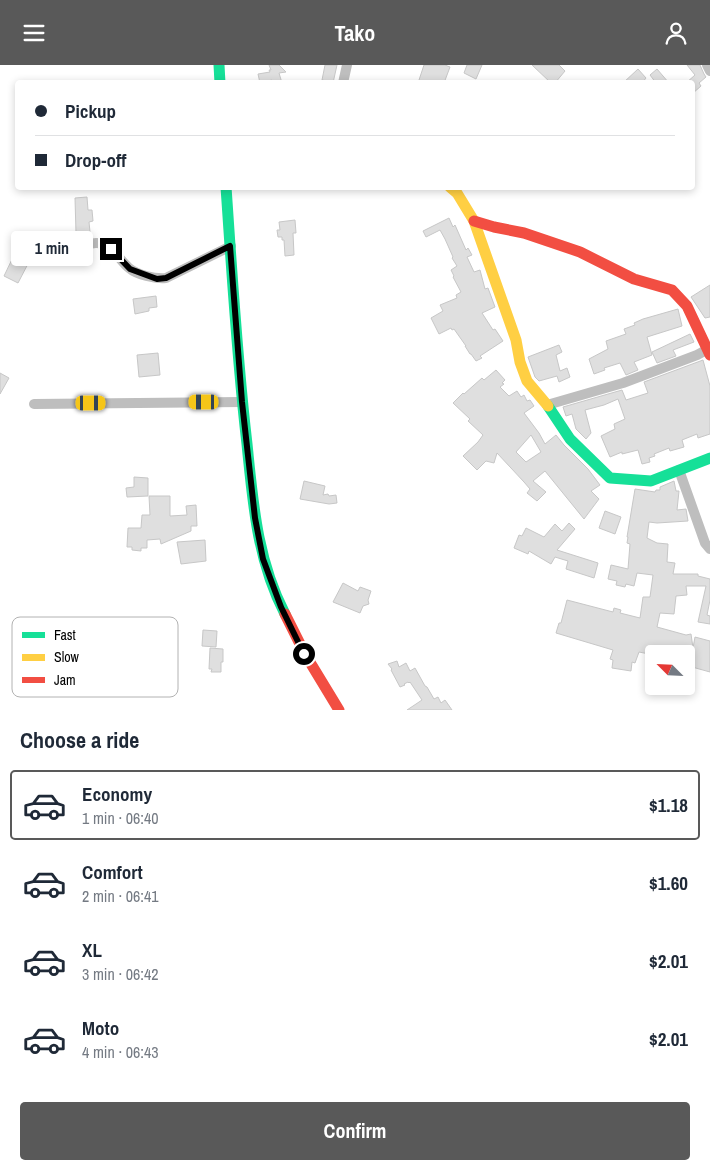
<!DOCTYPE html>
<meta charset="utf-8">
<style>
:root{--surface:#fff;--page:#f6f6f7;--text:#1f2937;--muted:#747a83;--line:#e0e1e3;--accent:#595959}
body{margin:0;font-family:"Archivo Narrow",sans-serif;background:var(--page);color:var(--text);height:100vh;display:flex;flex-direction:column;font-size:19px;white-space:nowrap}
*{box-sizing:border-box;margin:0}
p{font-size:16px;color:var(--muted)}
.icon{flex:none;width:28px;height:28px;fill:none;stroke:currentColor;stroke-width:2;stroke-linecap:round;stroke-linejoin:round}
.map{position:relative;height:645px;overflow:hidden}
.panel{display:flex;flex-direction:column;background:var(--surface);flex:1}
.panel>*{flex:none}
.guide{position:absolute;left:15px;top:15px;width:680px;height:110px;border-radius:5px;box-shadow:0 2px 8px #0003;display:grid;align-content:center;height:110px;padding:0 20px;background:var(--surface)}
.needle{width:32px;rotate:294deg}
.fabs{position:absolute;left:645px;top:580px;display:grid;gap:10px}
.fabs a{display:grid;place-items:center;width:50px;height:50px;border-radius:5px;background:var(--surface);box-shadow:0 2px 8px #0003;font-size:25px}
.end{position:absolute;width:22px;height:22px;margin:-11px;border:6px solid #000;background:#fff;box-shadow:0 0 0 2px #fff}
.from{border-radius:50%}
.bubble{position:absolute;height:35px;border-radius:5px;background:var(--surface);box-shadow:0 2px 8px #0003;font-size:16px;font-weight:800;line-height:35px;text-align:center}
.car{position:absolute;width:15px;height:30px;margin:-15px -8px;border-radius:6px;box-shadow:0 0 4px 1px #0007;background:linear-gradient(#f5c518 24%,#345 0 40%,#f5c518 0 76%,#345 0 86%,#f5c518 0)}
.guide b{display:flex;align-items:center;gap:18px;height:48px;font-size:19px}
.guide b+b{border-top:1px solid var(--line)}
.guide i{width:12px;height:12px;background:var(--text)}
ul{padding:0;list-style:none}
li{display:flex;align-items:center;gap:15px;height:70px;margin:0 10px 8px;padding:0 10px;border:2px solid transparent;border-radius:5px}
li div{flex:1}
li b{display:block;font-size:19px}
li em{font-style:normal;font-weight:800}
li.current{border-color:var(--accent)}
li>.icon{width:45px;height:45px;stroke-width:1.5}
h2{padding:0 20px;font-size:22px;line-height:60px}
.button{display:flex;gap:10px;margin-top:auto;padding:10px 20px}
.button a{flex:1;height:58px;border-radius:5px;background:var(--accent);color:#fff;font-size:20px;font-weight:800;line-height:58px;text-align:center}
header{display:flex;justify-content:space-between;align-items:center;height:65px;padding:0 20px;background:var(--accent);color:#fff;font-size:22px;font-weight:800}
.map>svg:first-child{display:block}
.building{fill:#dfdfdf;stroke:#c7c7c7;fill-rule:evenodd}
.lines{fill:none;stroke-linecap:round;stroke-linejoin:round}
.street{stroke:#bebebe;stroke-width:10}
.fast{stroke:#16e098;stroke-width:11}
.slow{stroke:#ffcf43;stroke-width:11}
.jam{stroke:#f24e42;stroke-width:11}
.route{stroke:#000;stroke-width:6}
.key{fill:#fff;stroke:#b2b2b2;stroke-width:1}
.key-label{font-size:14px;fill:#000}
</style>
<header><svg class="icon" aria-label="menu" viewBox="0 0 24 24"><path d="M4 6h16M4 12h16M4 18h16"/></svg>Tako<svg class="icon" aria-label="person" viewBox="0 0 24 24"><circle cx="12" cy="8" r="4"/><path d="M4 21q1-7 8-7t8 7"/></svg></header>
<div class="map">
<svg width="710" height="645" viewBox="0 0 710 645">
<rect width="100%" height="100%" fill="#fff"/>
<!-- building -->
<g class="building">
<path d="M 269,0 L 279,0 L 286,7 L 279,8 L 282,18 L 272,18 L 272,15 L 260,18 L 258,9 L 270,7 L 269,5 L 271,5 Z"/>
<path d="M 325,0 L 337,0 L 333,18 L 322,15 Z"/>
<path d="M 424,0 L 445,0 L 450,2 L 444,18 L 418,18 Z"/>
<path d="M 467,0 L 482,0 L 476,14 L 464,8 Z"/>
<path d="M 532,0 L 559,0 L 565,6 L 555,18 L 551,18 Z"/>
<path d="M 687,0 L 700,0 L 704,9 L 706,12 L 699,18 L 701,21 L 692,29 L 692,18 L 686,18 L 695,10 Z"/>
<path d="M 638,4 L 646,13 L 642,18 L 623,18 Z"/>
<path d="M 657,4 L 669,18 L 656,18 L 650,10 Z"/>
<path d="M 87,132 L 88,145 L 92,145 L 93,156 L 89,157 L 90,167 L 76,168 L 75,133 Z"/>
<path d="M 449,153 L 453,162 L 455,160 L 466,185 L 468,183 L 472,190 L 467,192 L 474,207 L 480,205 L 485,224 L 488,223 L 495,242 L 482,248 L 493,265 L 495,264 L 503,276 L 480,291 L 482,293 L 476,296 L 471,289 L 470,289 L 465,281 L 466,281 L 454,264 L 452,265 L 451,263 L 439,269 L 431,253 L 443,246 L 440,240 L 457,233 L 456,230 L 461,227 L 453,212 L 454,211 L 451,205 L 457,201 L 452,193 L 453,192 L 445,174 L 440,165 L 426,172 L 423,166 Z"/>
<path d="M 295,155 L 296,168 L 293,168 L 294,190 L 285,191 L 284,175 L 282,175 L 282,172 L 278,172 L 277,165 L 280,165 L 279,157 Z"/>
<path d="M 16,186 L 31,193 L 18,218 L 4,211 Z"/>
<path d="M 710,220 L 710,252 L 705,253 L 691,232 Z"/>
<path d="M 156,231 L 157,242 L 149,243 L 149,246 L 135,249 L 133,234 Z"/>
<path d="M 678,244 L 682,261 L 647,272 L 652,290 L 634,297 L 638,305 L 626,310 L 620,298 L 604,303 L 605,305 L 594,309 L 589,294 L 608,284 L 606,276 L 626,269 L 624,264 L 635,260 L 634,258 L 643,254 Z"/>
<path d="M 690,269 L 694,277 L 673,285 L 676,291 L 657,298 L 652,287 Z"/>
<path d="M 559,280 L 562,287 L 556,290 L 560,306 L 567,303 L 570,312 L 559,317 L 557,311 L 539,316 L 535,312 L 528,292 Z"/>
<path d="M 158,288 L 160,310 L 139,312 L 137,290 Z"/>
<path d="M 703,295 L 710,321 L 710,369 L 698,373 L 697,369 L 682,375 L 684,382 L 670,386 L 669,383 L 654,389 L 655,391 L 649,393 L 650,397 L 642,399 L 638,385 L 622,389 L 622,387 L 610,392 L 601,371 L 615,364 L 614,359 L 625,354 L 618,334 L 604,340 L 585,345 L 591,368 L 586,374 L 576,364 L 572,349 L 566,351 L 563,342 L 622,325 L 626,335 L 648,328 L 644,317 Z"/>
<path d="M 496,305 L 505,315 L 502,318 L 504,319 L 500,322 L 509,331 L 517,326 L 521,332 L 524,330 L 527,336 L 530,335 L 534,341 L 524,348 L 539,368 L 545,379 L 556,370 L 564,380 L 588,404 L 600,420 L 591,426 L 599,434 L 584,454 L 545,406 L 533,416 L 546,427 L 537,436 L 527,428 L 530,424 L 524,417 L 497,388 L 494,398 L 486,396 L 477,405 L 463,391 L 478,377 L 483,370 L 468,356 L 470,354 L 453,338 L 463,328 L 464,329 L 482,313 L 484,315 ZM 531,370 L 541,387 L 526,397 L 516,387 Z"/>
<path d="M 0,308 L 9,313 L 0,329 Z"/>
<path d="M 134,412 L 148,413 L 148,431 L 127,432 L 126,423 L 134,422 Z"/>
<path d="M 304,416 L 325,421 L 323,430 L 328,429 L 329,431 L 336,430 L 337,438 L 329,439 L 300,434 Z"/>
<path d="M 674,416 L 676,426 L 679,426 L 677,445 L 686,444 L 688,456 L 657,458 L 649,457 L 647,473 L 657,478 L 668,479 L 667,497 L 675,498 L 673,509 L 698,509 L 698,511 L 710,514 L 710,535 L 707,550 L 710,551 L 710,559 L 698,557 L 706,521 L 686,521 L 687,530 L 676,531 L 674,549 L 660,548 L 657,562 L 686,570 L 691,569 L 693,583 L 695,572 L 710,576 L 710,607 L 692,602 L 693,599 L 686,597 L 686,589 L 654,589 L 654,590 L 639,587 L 635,598 L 632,597 L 631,606 L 612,603 L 613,595 L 610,594 L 613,585 L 556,568 L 559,558 L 561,558 L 567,535 L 613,547 L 614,543 L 621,545 L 620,548 L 640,553 L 643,532 L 650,532 L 653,510 L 637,508 L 634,521 L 626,519 L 625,522 L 616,520 L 617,516 L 608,514 L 611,500 L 628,504 L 630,479 L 627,478 L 628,472 L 627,472 L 635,424 L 655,427 L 656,425 L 660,425 L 660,422 Z"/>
<path d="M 149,431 L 170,431 L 170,451 L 187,450 L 186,441 L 196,440 L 197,461 L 191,461 L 191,466 L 161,479 L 160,474 L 147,475 L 147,483 L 141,483 L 141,486 L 132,485 L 132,482 L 127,482 L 128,463 L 141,463 L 142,450 L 150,450 Z"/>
<path d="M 605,446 L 621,452 L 615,469 L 599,463 Z"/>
<path d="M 569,458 L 575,464 L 557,485 L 598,498 L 594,513 L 566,504 L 568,496 L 555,492 L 551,499 L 529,486 L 528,489 L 514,483 L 519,470 L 522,471 L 526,463 L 544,472 L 555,459 L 562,466 Z"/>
<path d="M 205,475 L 206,496 L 181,499 L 177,477 Z"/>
<path d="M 343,518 L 358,526 L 360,522 L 371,526 L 368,535 L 369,539 L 363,541 L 360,548 L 333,537 Z"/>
<path d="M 203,565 L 217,566 L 216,582 L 202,581 Z"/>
<path d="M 210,583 L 223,584 L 223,597 L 221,597 L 221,607 L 211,607 L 212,604 L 209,604 Z"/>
<path d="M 397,596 L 399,602 L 406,598 L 410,606 L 415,603 L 425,621 L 427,622 L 434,634 L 438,632 L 441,638 L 445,635 L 452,645 L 407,645 L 422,635 L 410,617 L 409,618 L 408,617 L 404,619 L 405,620 L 400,622 L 391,605 L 392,604 L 388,599 Z"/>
</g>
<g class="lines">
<!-- street -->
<g class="street">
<path d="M 707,0 L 710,6"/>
<path d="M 343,18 L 347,0"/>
<path d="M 58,190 C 67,187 87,178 96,178 C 112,178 118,194 129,203 C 137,210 155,214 166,213 L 231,181"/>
<path d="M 34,339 L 242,337"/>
<path d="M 547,340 L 623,318 L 697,290 L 710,283"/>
<path d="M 679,405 L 705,478 L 710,484"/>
</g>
<!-- fast -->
<g class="fast">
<path d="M 219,0 L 220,18"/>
<path d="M 226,122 C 232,208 237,294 247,379 C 253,438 257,495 285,549"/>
<path d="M 548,341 L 570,374 L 610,413 L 651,416 L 710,393"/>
</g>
<!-- slow -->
<path class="slow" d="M 450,122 L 457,128 L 474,156 L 516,275 L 520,297 L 527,316 L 548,341"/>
<!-- jam -->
<g class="jam">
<path d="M 474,156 L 494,162 L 524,168 L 580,187 L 634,214 L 672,225 L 687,241 L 710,290"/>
<path d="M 285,549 L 305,589 L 339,645"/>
</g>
</g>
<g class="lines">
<!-- route -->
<path class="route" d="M 111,184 L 130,204 L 157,214 L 166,213 L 230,181 L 242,337 L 255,453 L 263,494 L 281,542 L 304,589"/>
</g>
<!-- legend -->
<rect x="12" y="552" width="166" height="80" rx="8" class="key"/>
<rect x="22" y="567" width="23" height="6" fill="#16e098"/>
<rect x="22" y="589" width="23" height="7" fill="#ffcf43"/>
<rect x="22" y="612" width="23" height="6" fill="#f24e42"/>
<g class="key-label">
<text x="54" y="575">Fast</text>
<text x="54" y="597">Slow</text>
<text x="54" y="620">Jam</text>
</g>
</svg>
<div class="fabs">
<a><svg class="needle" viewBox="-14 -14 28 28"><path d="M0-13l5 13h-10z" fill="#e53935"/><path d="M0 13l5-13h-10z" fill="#747a83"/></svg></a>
</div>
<i class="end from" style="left:304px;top:589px"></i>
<i class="end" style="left:111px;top:184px"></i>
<div class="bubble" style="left:11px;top:166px;width:82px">1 min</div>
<i class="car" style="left:204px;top:337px;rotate:270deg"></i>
<i class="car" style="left:91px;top:338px;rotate:90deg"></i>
<div class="guide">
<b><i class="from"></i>Pickup</b>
<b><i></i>Drop-off</b>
</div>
</div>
<section class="panel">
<h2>Choose a ride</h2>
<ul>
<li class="current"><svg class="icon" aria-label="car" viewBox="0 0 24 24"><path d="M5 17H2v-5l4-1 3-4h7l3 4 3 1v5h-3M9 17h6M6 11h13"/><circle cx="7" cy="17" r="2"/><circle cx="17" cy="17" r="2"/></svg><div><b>Economy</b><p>1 min · 06:40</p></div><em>$1.18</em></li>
<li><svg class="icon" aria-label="car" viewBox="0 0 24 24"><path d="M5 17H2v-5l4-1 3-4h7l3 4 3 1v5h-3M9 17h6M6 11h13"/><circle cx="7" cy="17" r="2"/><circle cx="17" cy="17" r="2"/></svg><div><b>Comfort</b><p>2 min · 06:41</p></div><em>$1.60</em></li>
<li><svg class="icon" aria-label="car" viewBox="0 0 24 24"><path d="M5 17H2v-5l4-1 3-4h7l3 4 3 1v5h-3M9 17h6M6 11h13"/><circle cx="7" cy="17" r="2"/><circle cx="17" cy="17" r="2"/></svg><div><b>XL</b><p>3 min · 06:42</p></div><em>$2.01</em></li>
<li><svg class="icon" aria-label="car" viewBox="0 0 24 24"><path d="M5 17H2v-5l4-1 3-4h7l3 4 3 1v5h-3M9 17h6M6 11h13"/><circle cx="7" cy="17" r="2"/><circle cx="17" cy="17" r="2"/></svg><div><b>Moto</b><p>4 min · 06:43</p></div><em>$2.01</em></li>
</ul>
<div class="button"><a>Confirm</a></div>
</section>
